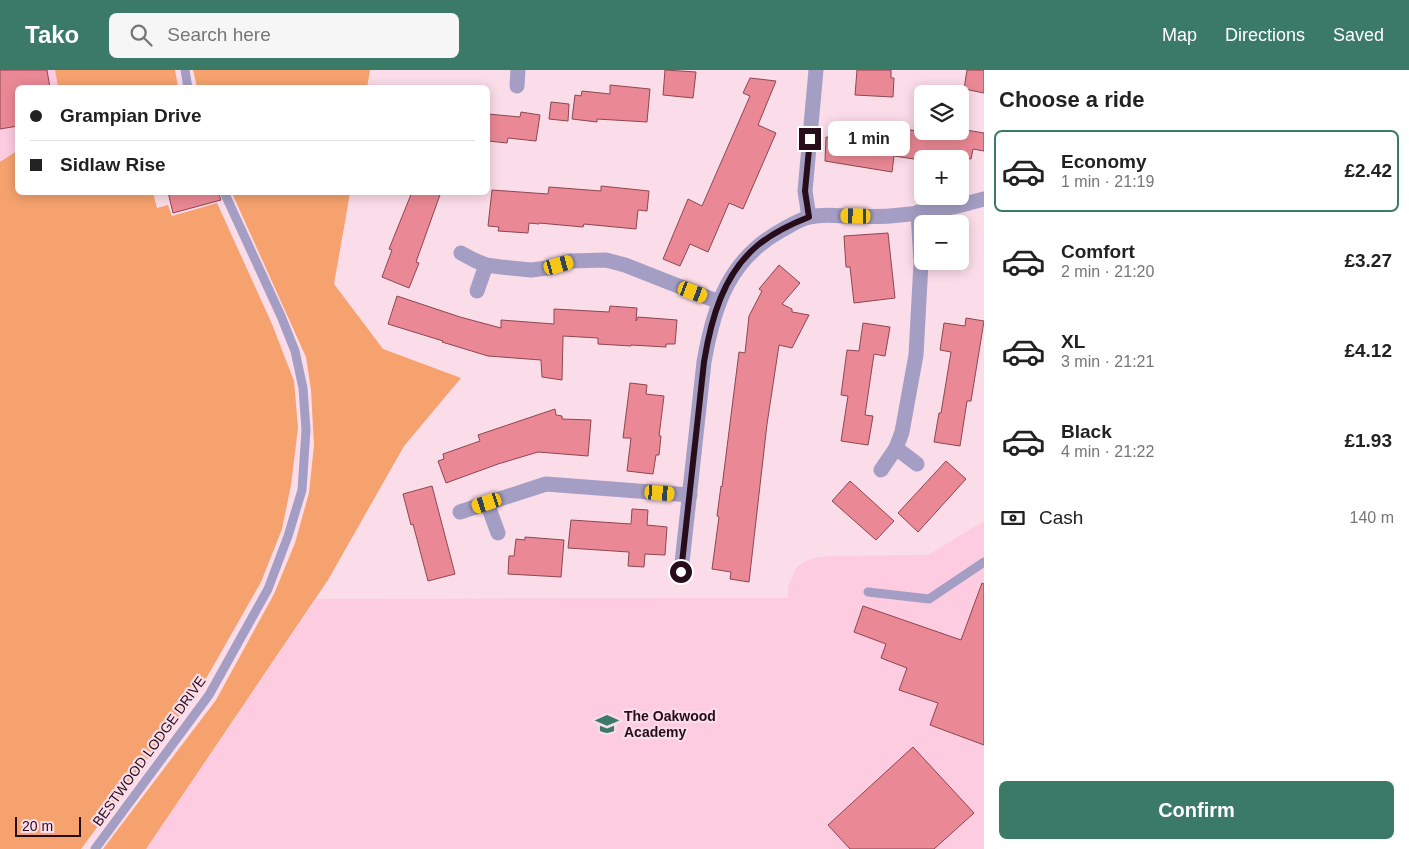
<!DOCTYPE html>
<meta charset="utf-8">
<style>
:root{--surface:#fff;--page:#f6f6f6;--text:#222;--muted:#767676;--line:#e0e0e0;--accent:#3b7a67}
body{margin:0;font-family:Arial,sans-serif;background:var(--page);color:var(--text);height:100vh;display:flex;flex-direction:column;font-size:19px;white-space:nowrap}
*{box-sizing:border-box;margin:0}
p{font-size:16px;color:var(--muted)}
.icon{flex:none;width:28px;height:28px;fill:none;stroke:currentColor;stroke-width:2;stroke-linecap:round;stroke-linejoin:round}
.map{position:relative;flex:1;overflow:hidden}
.drawer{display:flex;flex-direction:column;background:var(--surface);width:425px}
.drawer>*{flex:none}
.hud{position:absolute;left:15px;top:15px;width:475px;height:110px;border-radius:8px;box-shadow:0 2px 12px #0003;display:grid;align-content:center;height:110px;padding:0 15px;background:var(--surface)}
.fabs{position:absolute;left:914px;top:15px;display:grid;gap:10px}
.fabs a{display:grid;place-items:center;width:55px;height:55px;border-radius:8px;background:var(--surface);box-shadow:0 2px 12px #0003;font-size:25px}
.scale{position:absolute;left:15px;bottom:12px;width:66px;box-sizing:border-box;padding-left:5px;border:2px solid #270d19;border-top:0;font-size:14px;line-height:18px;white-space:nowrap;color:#270d19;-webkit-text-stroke:4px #fbdce9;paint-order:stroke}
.end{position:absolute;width:22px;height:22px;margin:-11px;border:6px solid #270d19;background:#fff;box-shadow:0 0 0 2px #fff}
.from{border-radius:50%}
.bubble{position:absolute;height:35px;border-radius:8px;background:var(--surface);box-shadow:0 2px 12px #0003;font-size:16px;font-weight:600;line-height:35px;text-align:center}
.car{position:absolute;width:15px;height:30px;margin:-15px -8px;border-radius:6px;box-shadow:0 0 4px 1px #0007;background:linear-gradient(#f5c518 24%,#345 0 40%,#f5c518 0 76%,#345 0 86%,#f5c518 0)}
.hud b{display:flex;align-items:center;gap:18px;height:48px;font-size:19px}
.hud b+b{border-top:1px solid var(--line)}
.hud i{width:12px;height:12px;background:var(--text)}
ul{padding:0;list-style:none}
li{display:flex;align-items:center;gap:15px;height:82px;margin:0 10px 8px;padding:0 5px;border:2px solid transparent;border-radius:8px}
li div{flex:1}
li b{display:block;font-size:19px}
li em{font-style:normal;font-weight:600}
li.current{border-color:var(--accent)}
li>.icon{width:45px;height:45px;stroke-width:1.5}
h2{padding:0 15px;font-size:22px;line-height:60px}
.pay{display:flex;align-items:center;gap:12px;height:55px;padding:0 15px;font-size:19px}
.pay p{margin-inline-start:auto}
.primary-button{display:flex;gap:10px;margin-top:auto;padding:10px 15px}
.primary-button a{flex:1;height:58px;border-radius:8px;background:var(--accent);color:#fff;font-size:20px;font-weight:600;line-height:58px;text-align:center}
header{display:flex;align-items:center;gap:30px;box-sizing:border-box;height:70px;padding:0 25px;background:var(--accent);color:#fff}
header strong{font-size:24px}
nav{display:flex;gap:28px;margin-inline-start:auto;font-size:18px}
.search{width:350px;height:45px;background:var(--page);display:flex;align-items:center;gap:12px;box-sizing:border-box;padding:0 18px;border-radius:8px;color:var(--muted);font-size:19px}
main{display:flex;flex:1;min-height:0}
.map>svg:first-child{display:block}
.built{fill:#fecce1}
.forest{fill:#f5a26e}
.building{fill:#ea8895;stroke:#8c4751}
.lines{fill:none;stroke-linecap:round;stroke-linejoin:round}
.lane{stroke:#a49ec4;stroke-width:9}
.street{stroke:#a49ec4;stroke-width:15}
.route{stroke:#270d19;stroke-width:6}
.labels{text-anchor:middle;stroke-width:4.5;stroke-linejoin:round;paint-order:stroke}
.poi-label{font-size:14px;font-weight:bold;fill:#270d19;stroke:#fbdce9;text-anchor:start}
.street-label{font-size:14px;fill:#270d19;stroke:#fbdce9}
</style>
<header>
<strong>Tako</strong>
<div class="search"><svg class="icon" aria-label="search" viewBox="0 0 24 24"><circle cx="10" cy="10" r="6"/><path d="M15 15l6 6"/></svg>Search here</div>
<nav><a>Map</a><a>Directions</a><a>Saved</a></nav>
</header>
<main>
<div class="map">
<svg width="984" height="779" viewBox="0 0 984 779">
<rect width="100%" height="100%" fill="#fbdce9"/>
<!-- built -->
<g class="built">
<path d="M 0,0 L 55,0 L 58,17 L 18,18 L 17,81 L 0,93 Z"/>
<path d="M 984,451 L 984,779 L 146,779 L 316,529 L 788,528 L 788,517 L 796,498 L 804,492 L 813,488 L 831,486 L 928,485 Z"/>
</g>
<!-- forest -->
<g class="forest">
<path d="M 55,0 L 175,0 L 178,17 L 58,17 Z"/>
<path d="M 193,0 L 370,0 L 367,18 L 197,17 Z"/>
<path d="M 17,81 L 18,122 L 153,123 L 157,138 L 168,135 L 172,146 L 217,133 L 272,254 L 294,311 L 298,358 L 291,415 L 282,459 L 261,512 L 203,614 L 81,779 L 0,779 L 0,92 Z"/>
<path d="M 232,123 L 350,123 L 334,214 L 383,279 L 461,308 L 404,376 L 328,510 L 146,779 L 103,779 L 216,630 L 274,524 L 295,473 L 309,423 L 314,375 L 311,320 L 306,287 Z"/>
</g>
<!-- building -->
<g class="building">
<path d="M 0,0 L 47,0 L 50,18 L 18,18 L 18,56 L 0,59 Z"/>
<path d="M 665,0 L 696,2 L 693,28 L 663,25 Z"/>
<path d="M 857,0 L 891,0 L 891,8 L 894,8 L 893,27 L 855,25 Z"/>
<path d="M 967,0 L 984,0 L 984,23 L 964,19 Z"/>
<path d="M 750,8 L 776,11 L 758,55 L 776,63 L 743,139 L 729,133 L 708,182 L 690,174 L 680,196 L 663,189 L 688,129 L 702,136 L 750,26 L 743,23 Z"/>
<path d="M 610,15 L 650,19 L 647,52 L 597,49 L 597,52 L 572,49 L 575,25 L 581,26 L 582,21 L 610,24 Z"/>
<path d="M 551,32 L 569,34 L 568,51 L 549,49 Z"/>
<path d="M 521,42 L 540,45 L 536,71 L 508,68 L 507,73 L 488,71 L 488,44 L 520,47 Z"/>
<path d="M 898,58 L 949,66 L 950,61 L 960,61 L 960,59 L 984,63 L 984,81 L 973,79 L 971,89 L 946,85 L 946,89 L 914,89 L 894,86 L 892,102 L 825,91 L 826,67 L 845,69 L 846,66 L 896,75 Z"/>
<path d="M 601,116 L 649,121 L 647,141 L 638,140 L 636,159 L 584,154 L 583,157 L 539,153 L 539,154 L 529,153 L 528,163 L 498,161 L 499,157 L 488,156 L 492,120 L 548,124 L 549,117 L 601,121 Z"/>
<path d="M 168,122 L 218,122 L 221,130 L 173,143 Z"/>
<path d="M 412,122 L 441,122 L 416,192 L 419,193 L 409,218 L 382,207 L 392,180 L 389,179 Z"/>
<path d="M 888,163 L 895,228 L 854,233 L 850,197 L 846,197 L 844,166 Z"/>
<path d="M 779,195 L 800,213 L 782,234 L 792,239 L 792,242 L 809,245 L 792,278 L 779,275 L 767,354 L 749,512 L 730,509 L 731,502 L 712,499 L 719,447 L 717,446 L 721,416 L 722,417 L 739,282 L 745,283 L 749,246 L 762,221 L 759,219 Z"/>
<path d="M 397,226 L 460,247 L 501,258 L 501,250 L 554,254 L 554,239 L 609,242 L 610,236 L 637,238 L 636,251 L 638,247 L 677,250 L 675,274 L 666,274 L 666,277 L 631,275 L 631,276 L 598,274 L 598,268 L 563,266 L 562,310 L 542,307 L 541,290 L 488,286 L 442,272 L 443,271 L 388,254 Z"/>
<path d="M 966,248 L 984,251 L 971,331 L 967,331 L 960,376 L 934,372 L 939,343 L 941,343 L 951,282 L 940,280 L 944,253 L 965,256 Z"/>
<path d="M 863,253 L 890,257 L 885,286 L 874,284 L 865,345 L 873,346 L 868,375 L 841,371 L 848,326 L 841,325 L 847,280 L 859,281 Z"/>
<path d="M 630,313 L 647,315 L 646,324 L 664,326 L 659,366 L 661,366 L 659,385 L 656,385 L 653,404 L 627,401 L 631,368 L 623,368 Z"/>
<path d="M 555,339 L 556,345 L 562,346 L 562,349 L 591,350 L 588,386 L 538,382 L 498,394 L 446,413 L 438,391 L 444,389 L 443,384 L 480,371 L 478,365 Z"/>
<path d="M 946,391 L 966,409 L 918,462 L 898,443 Z"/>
<path d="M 850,411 L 894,451 L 876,470 L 832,431 Z"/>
<path d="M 432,416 L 455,504 L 428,511 L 413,454 L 411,455 L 403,424 Z"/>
<path d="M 632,439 L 648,440 L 647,455 L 667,457 L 665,485 L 645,484 L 644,497 L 628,496 L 629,482 L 568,478 L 571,450 L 631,454 Z"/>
<path d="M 525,467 L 564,470 L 561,507 L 508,504 L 509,486 L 514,486 L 516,469 L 525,470 Z"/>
<path d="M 982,513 L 984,514 L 984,675 L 930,655 L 938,633 L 899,620 L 907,598 L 881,588 L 886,574 L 854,562 L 863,536 L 961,570 Z"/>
<path d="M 913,677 L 974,743 L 934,779 L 850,779 L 828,755 Z"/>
</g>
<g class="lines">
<!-- lane -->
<g class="lane">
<path d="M 185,0 L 188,18"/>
<path d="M 868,522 L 929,529 L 984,492"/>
<path d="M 95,779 L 209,625 L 268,519 L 288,466 L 302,420 L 306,360 L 303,318 L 295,281 L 281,246 L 224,122"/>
</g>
<!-- street -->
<g class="street">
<path d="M 517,16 L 518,0"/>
<path d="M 809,147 L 805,121 L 816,0"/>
<path d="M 461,183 L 474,190 L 486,195 L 501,197 L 531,200 L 547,198 L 571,191 L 606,190 L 625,195 L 719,232"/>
<path d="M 477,221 L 486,195"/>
<path d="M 896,378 L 917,394"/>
<path d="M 881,400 L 896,378 L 902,362 L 916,285 L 921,193 L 918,142"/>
<path d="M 487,433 L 498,463"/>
<path d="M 460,442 L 546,414 L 690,425"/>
<path d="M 681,502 L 704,292 C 714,235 729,189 782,160 C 791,155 800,149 810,147 C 821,144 833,145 844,146 C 859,146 875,147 890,146 C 921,144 954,138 984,129"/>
</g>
</g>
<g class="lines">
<!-- route -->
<path class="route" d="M 681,502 L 704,292 C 711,249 723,204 758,175 C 773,163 791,154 809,147 L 805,121 L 810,69"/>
</g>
<!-- icons -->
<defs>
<symbol id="school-bare" viewBox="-9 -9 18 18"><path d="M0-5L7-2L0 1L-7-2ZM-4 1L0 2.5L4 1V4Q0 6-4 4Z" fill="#3b7a67" stroke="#fbdce9" stroke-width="2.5" paint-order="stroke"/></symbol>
</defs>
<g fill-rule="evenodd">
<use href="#school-bare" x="591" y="638" width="32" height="32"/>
</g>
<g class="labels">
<!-- poi labels -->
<g class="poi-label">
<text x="624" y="651">The Oakwood<tspan x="624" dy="16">Academy</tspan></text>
</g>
<!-- street labels -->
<g class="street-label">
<text transform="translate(149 681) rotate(-54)" y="5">BESTWOOD LODGE DRIVE</text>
</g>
</g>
</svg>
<div class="fabs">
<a><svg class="icon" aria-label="layers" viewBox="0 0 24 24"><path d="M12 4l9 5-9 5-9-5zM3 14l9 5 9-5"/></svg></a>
<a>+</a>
<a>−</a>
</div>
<div class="scale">20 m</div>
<i class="end from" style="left:681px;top:502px"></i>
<i class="end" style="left:810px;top:69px"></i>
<div class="bubble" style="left:828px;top:51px;width:82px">1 min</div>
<i class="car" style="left:856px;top:146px;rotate:271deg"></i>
<i class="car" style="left:559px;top:195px;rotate:75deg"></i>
<i class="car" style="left:693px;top:222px;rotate:111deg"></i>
<i class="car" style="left:660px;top:423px;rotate:94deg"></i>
<i class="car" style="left:487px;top:433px;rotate:252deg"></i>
<div class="hud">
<b><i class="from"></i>Grampian Drive</b>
<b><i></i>Sidlaw Rise</b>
</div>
</div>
<section class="drawer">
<h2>Choose a ride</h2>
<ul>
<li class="current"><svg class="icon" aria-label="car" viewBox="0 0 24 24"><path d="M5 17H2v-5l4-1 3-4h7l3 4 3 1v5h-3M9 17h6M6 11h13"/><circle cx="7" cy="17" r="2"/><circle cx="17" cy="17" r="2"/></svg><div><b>Economy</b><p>1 min · 21:19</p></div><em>£2.42</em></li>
<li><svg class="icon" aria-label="car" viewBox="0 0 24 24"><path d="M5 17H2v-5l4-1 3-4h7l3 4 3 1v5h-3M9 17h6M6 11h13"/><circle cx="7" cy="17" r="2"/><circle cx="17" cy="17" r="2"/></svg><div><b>Comfort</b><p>2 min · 21:20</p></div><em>£3.27</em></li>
<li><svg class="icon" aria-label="car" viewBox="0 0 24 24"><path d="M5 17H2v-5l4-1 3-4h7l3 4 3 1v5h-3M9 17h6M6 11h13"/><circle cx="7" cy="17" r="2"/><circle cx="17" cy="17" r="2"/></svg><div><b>XL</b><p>3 min · 21:21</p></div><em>£4.12</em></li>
<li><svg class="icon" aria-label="car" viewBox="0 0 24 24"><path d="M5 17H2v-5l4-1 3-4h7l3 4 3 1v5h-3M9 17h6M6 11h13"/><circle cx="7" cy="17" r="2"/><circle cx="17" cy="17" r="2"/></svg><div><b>Black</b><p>4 min · 21:22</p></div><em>£1.93</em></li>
</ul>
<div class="pay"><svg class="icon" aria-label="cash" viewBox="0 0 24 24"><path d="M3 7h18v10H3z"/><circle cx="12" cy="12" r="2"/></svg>Cash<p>140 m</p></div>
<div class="primary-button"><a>Confirm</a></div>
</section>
</main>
